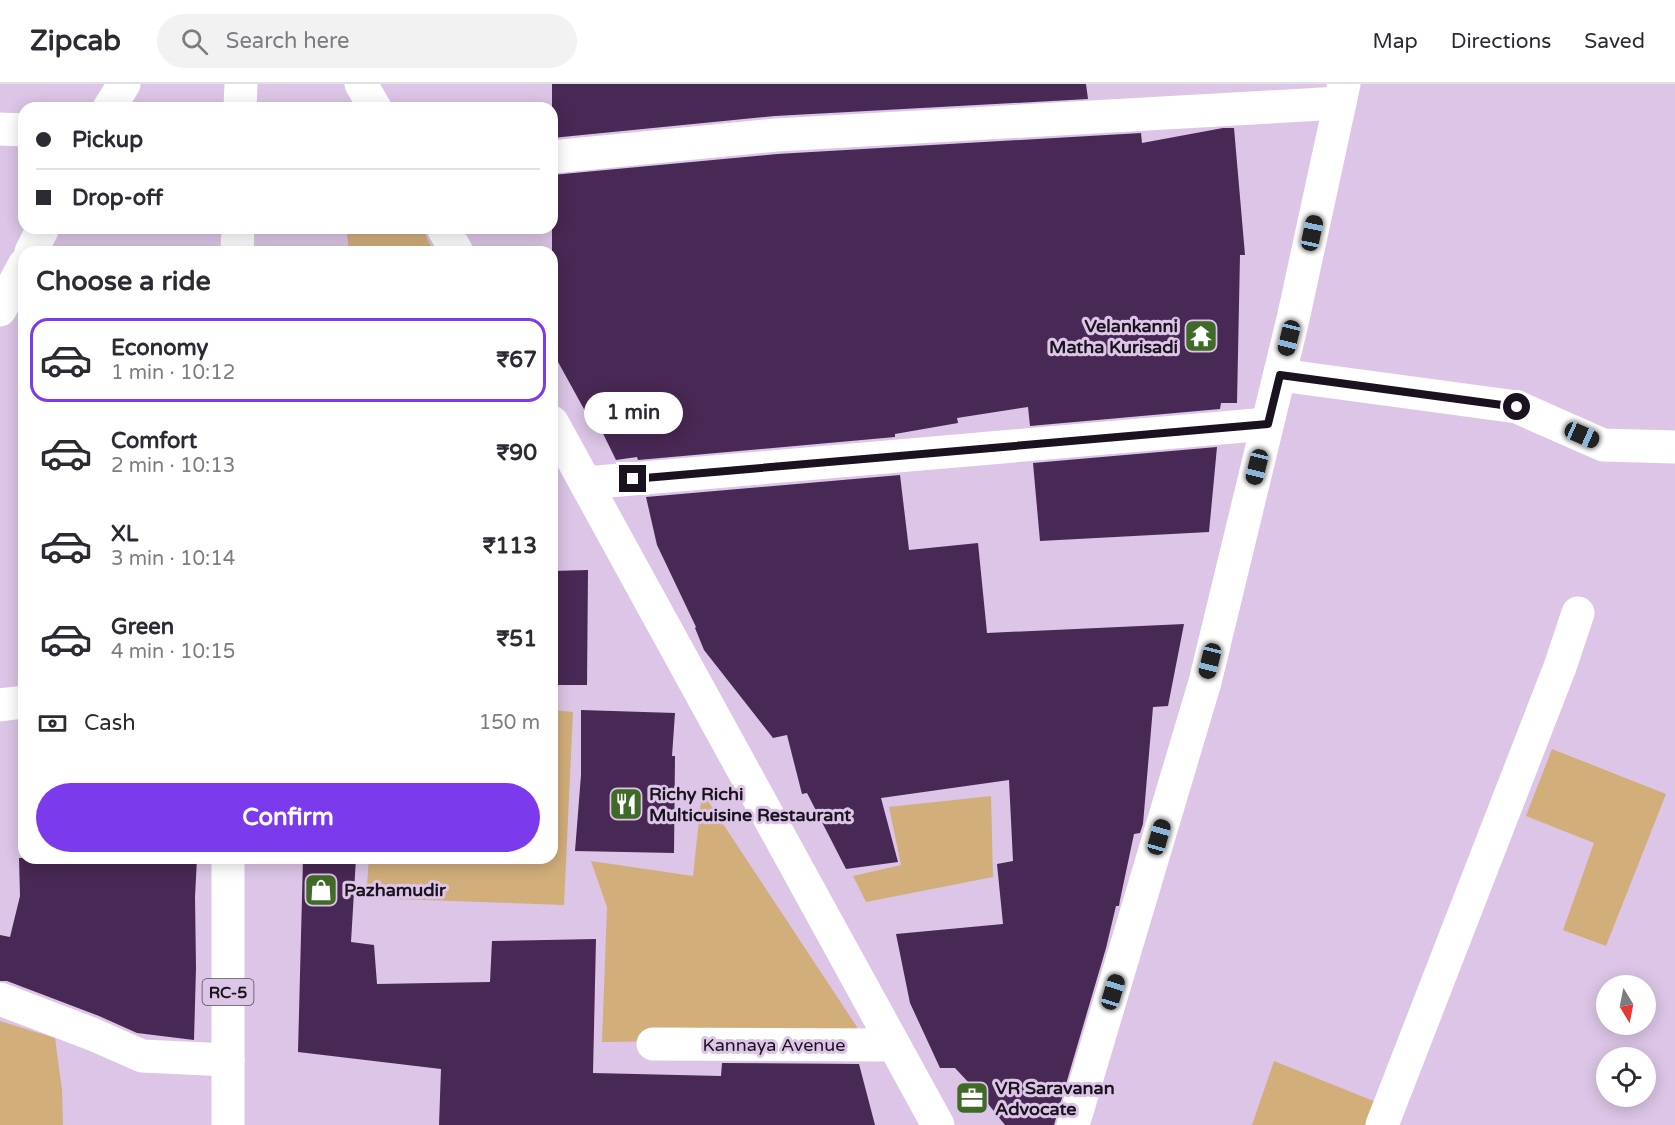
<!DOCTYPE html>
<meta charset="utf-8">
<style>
:root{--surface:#fff;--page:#f2f2f3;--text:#2b2b33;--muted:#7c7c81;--line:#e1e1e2;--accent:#7c3aed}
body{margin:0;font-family:"Varela Round",sans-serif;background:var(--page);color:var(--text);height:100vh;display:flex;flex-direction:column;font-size:22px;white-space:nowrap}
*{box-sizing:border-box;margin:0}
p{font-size:20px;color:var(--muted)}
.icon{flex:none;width:33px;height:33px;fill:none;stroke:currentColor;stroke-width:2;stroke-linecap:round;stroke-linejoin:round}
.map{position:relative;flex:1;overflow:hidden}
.details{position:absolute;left:18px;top:162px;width:540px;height:618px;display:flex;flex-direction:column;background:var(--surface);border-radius:18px;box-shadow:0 3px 15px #0003}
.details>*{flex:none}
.guide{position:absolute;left:18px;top:18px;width:540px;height:132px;border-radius:18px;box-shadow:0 3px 15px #0003;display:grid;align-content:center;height:132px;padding:0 18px;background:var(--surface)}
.needle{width:39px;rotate:170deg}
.fabs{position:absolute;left:1596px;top:891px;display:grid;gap:12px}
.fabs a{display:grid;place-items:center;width:60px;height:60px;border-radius:50%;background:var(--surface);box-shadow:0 3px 15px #0003;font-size:30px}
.end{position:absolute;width:27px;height:27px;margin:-14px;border:8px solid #1a121e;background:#fff;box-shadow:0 0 0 3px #fff}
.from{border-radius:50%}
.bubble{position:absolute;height:42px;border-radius:21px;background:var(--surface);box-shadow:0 3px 15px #0003;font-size:20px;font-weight:700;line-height:42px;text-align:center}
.car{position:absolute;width:18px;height:36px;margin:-18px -9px;border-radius:8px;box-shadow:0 0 4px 2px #0007;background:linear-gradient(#222 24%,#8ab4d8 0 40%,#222 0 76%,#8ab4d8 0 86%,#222 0)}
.guide b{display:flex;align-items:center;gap:21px;height:57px;font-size:22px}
.guide b+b{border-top:2px solid var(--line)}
.guide i{width:15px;height:15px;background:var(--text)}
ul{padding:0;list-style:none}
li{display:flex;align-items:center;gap:18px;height:84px;margin:0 12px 9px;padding:0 6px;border:3px solid transparent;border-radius:18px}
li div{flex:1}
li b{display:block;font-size:22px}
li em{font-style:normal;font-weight:700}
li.active{border-color:var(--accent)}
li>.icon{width:54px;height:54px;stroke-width:1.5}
h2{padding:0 18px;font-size:27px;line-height:72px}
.pay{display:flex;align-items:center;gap:15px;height:66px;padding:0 18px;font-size:22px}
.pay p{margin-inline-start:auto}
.action{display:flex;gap:12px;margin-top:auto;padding:12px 18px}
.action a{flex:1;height:69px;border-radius:36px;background:var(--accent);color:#fff;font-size:24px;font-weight:700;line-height:69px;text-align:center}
header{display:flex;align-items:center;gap:36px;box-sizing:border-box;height:84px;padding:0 30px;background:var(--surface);border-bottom:2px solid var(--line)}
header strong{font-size:28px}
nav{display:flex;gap:33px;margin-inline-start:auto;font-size:21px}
.search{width:420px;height:54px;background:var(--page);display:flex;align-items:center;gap:15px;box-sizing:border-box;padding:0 21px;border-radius:33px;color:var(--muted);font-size:22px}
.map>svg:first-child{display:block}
.green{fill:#d2ae7b}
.building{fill:#482854}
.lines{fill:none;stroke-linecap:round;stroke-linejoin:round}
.street{stroke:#fff;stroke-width:33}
.secondary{stroke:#fff;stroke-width:33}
.primary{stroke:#fff;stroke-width:33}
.route{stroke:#1a121e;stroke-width:8}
.labels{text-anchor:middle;stroke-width:6;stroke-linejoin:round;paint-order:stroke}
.shield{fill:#dcc5e6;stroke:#54485a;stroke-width:1.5}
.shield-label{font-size:16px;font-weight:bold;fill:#1a121e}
.poi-label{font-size:18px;font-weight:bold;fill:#1a121e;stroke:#dcc5e6;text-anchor:start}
.street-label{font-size:18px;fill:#1a121e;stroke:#dcc5e6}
</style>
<header>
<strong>Zipcab</strong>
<div class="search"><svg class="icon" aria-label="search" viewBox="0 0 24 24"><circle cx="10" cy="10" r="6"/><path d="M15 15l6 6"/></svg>Search here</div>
<nav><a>Map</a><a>Directions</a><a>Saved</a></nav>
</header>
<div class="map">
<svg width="1675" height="1041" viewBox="0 0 1675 1041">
<rect width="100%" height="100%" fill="#dcc5e6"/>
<!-- green -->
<g class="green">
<path d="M 383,144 L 423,144 L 433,168 L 349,168 L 347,149 Z"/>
<path d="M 552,626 L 573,628 L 564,821 L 366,814 L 369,774 L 552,774 Z"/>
<path d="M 1552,665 L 1666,710 L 1606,862 L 1563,846 L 1594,759 L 1526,732 Z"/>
<path d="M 702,708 L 857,943 L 855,955 L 602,958 L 607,823 L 591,777 L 693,792 Z"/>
<path d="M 991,712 L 993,793 L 866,818 L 853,792 L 901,781 L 889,723 Z"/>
<path d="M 0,937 L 55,954 L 62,1006 L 63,1041 L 0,1041 Z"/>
<path d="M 1274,977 L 1381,1020 L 1373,1041 L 1252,1041 Z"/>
</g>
<!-- building -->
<g class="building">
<path d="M 552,0 L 1086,0 L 1088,15 L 775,32 L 552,54 Z"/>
<path d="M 1223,44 L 1234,44 L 1245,171 L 1240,171 L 1237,319 L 1221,319 L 1220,325 L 1030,342 L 1028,323 L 957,334 L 958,339 L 895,350 L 895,353 L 638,376 L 637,373 L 616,376 L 590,323 L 590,336 L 552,267 L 552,91 L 777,70 L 1141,49 L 1142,59 Z"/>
<path d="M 1217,363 L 1209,448 L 1040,457 L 1033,379 Z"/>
<path d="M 900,391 L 909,466 L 978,459 L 987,549 L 1184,540 L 1168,622 L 1153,623 L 1143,740 L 1140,749 L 1134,750 L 1120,816 L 1119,822 L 1116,822 L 1106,864 L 1054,1041 L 1005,1041 L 985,1016 L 955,984 L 940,984 L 910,919 L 896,850 L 1003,840 L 997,780 L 1013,777 L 1009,696 L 881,714 L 898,778 L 846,785 L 807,709 L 802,710 L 787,651 L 773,654 L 704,566 L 695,544 L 696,543 L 657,461 L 646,413 Z"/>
<path d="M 588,486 L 587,601 L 552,601 L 552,487 Z"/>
<path d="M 581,626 L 675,629 L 672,672 L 675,672 L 674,769 L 575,767 L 581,691 Z"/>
<path d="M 19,774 L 197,774 L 195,813 L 196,884 L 194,956 L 137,949 L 99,932 L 7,897 L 0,897 L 0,851 L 10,853 L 20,812 Z"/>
<path d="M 303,774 L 356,774 L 351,858 L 374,861 L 377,900 L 490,898 L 492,857 L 596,855 L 593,989 L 721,992 L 722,979 L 859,980 L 875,1041 L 439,1041 L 441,985 L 298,968 Z"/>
</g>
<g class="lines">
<!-- street -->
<g class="street">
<path d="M 109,24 L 124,0"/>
<path d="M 0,45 L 24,46"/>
<path d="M 552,73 L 776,51 L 1340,19"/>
<path d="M 31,168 L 43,144"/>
<path d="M 0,226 L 24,181"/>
<path d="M 1280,291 L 1517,323 L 1603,361 L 1675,363"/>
<path d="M 586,399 L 1267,340"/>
<path d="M 0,621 L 24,618"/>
<path d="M 0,915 L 92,950 L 142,972 L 228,976"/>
<path d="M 653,960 L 894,961"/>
<path d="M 1073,1041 L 1205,598 L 1293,235 L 1344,0"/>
<path d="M 1382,1041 L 1560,583 L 1578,529"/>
</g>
<!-- secondary -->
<g class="secondary">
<path d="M 361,0 L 375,24"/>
<path d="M 443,144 L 457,168"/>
<path d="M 552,338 L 938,1041"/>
</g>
<!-- primary -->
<g class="primary">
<path d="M 240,24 L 241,0"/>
<path d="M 237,168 L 238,144"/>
<path d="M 228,1041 L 228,774"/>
</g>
</g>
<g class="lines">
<!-- route -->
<path class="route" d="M 633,395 L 1268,340 L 1280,291 L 1517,323"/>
</g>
<!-- icons -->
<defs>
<symbol id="temple-square" viewBox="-11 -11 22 22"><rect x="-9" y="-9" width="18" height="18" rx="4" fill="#3f6a27" stroke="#dcc5e6"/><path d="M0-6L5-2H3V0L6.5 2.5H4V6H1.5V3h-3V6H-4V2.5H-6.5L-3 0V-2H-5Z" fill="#fff"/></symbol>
<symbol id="restaurant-square" viewBox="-11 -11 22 22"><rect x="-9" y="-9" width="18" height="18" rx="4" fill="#3f6a27" stroke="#dcc5e6"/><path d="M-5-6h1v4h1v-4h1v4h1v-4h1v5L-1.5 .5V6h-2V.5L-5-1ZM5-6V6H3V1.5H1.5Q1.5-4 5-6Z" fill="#fff"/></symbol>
<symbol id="shop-square" viewBox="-11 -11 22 22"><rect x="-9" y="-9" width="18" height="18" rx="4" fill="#3f6a27" stroke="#dcc5e6"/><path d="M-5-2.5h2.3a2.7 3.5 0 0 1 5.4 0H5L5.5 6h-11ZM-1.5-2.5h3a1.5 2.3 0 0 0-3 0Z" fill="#fff"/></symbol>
<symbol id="office-square" viewBox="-11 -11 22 22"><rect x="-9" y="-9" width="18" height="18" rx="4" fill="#3f6a27" stroke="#dcc5e6"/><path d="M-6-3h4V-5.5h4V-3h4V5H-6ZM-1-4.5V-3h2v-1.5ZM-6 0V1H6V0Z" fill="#fff"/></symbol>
</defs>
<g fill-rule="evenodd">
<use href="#temple-square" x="1182" y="233" width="38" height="38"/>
<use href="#restaurant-square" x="607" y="701" width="38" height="38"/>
<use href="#shop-square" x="302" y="787" width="38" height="38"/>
<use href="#office-square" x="953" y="995" width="38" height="38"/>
</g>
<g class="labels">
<!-- shield labels -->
<rect class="shield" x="202.5" y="895" width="51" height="26" rx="4.5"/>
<g class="shield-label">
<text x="228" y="914">RC-5</text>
</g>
<!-- poi labels -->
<g class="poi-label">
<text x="1178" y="248" text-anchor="end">Velankanni<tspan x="1178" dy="21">Matha Kurisadi</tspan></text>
<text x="649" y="716">Richy Richi<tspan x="649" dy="21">Multicuisine Restaurant</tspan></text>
<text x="344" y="812">Pazhamudir</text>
<text x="995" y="1010">VR Saravanan<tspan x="995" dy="21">Advocate</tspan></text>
</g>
<!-- street labels -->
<g class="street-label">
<text x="774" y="967">Kannaya Avenue</text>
</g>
</g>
</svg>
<div class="fabs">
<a><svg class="needle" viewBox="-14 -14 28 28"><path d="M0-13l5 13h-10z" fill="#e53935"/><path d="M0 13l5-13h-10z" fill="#7c7c81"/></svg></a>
<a><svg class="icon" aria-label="locate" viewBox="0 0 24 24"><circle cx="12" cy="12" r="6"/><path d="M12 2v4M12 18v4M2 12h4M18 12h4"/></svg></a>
</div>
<i class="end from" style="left:1517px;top:323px"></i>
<i class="end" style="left:633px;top:395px"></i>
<div class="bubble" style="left:584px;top:308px;width:99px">1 min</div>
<i class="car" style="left:1312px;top:149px;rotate:12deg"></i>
<i class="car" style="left:1289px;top:254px;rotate:194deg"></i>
<i class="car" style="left:1582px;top:351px;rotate:114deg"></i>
<i class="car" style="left:1257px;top:383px;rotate:194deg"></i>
<i class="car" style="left:1210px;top:577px;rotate:194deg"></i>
<i class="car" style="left:1159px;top:753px;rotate:16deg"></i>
<i class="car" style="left:1113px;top:908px;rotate:17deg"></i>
<div class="guide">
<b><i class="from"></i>Pickup</b>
<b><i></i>Drop-off</b>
</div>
<section class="details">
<h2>Choose a ride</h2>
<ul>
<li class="active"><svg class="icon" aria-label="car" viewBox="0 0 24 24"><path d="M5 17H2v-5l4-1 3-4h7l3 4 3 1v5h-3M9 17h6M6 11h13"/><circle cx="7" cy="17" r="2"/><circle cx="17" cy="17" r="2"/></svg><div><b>Economy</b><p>1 min · 10:12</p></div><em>₹67</em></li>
<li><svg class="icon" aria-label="car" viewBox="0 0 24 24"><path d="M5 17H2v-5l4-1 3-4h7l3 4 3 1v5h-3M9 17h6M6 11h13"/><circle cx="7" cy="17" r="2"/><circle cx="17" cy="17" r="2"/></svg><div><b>Comfort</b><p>2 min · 10:13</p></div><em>₹90</em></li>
<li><svg class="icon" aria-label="car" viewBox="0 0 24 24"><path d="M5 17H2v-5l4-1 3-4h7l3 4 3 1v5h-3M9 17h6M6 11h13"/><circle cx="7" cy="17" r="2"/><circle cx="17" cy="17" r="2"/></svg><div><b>XL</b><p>3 min · 10:14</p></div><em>₹113</em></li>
<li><svg class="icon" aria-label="car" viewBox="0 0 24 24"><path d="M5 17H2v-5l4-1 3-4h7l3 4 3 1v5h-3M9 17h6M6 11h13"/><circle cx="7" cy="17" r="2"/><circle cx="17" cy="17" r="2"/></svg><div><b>Green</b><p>4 min · 10:15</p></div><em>₹51</em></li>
</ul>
<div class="pay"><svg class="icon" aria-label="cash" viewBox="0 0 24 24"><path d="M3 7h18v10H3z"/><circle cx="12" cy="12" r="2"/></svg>Cash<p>150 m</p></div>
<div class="action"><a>Confirm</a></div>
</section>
</div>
